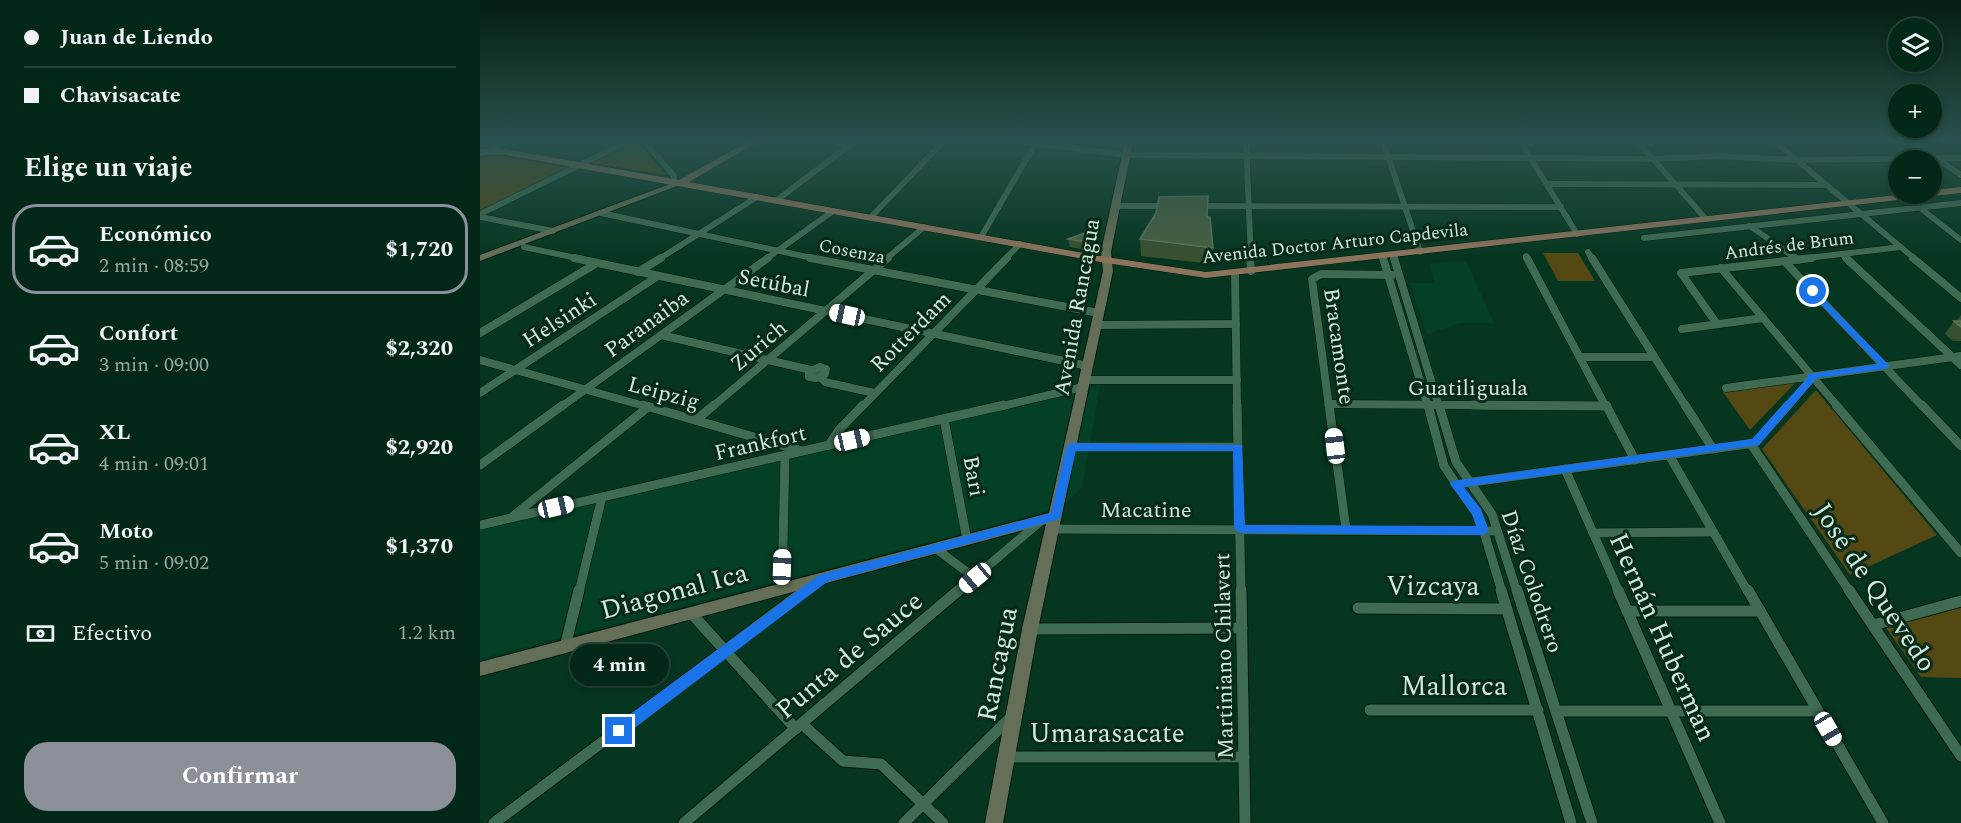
<!DOCTYPE html>
<html lang="es">
<meta charset="utf-8">
<style>
:root{--surface:#042818;--page:#123425;--text:#f1f3f6;--muted:#97a6a2;--line:#254437;--accent:#8c9099}
body{margin:0;font-family:Spectral,serif;background:var(--page);color:var(--text);height:100vh;display:flex;flex-direction:column;font-size:22px;white-space:nowrap}
*{box-sizing:border-box;margin:0}
p{font-size:20px;color:var(--muted)}
.icon{flex:none;width:33px;height:33px;fill:none;stroke:currentColor;stroke-width:2;stroke-linecap:round;stroke-linejoin:round}
.map{position:relative;flex:1;overflow:hidden}
.side{display:flex;flex-direction:column;background:var(--surface);width:480px}
.side>*{flex:none}
.hud{display:grid;align-content:center;height:132px;padding:0 24px;background:var(--surface)}
.tools{position:absolute;left:1408px;top:18px;display:grid;gap:12px}
.tools a{display:grid;place-items:center;width:54px;height:54px;border-radius:50%;background:var(--surface);box-shadow:0 3px 9px #0003,0 0 0 2px var(--line);font-size:30px}
.end{position:absolute;width:27px;height:27px;margin:-14px;border:8px solid #1a73e8;background:#fff;box-shadow:0 0 0 3px #fff}
.from{border-radius:50%}
.bubble{position:absolute;height:42px;border-radius:21px;background:var(--surface);box-shadow:0 3px 9px #0003,0 0 0 2px var(--line);font-size:20px;font-weight:700;line-height:42px;text-align:center}
.car{position:absolute;width:18px;height:36px;margin:-18px -9px;border-radius:8px;box-shadow:0 0 4px 2px #0007;background:linear-gradient(#fff 24%,#345 0 40%,#fff 0 76%,#345 0 86%,#fff 0)}
.hud b{display:flex;align-items:center;gap:21px;height:57px;font-size:22px}
.hud b+b{border-top:2px solid var(--line)}
.hud i{width:15px;height:15px;background:var(--text)}
ul{padding:0;list-style:none}
li{display:flex;align-items:center;gap:18px;height:90px;margin:0 12px 9px;padding:0 12px;border:3px solid transparent;border-radius:24px}
li div{flex:1}
li b{display:block;font-size:22px}
li em{font-style:normal;font-weight:700}
li.selected{border-color:var(--accent)}
li>.icon{width:54px;height:54px;stroke-width:1.5}
h2{padding:0 24px;font-size:27px;line-height:72px}
.pay{display:flex;align-items:center;gap:15px;height:66px;padding:0 24px;font-size:22px}
.pay p{margin-inline-start:auto}
.primary-button{display:flex;gap:12px;margin-top:auto;padding:12px 24px}
.primary-button a{flex:1;height:69px;border-radius:24px;background:var(--accent);color:#fff;font-size:24px;font-weight:700;line-height:69px;text-align:center}
main{display:flex;flex:1;min-height:0}
.map>svg:first-child{display:block}
.built{fill:#044026}
.green{fill:#544913}
.lines{fill:none;stroke-linecap:round;stroke-linejoin:round}
.minor-far3-casing{stroke:#001c0c;stroke-width:7}
.minor-far2-casing{stroke:#001c0c;stroke-width:9}
.minor-far1-casing{stroke:#001c0c;stroke-width:10}
.minor-casing{stroke:#001c0c;stroke-width:13}
.secondary-casing{stroke:#001c0c;stroke-width:2}
.primary-casing{stroke:#001c0c;stroke-width:1}
.minor-far3{stroke:#3f6b52;stroke-width:6}
.minor-far2{stroke:#3f6b52;stroke-width:8}
.minor-far1{stroke:#3f6b52;stroke-width:9}
.minor{stroke:#3f6b52;stroke-width:11}
.secondary{fill:#656f57;fill-rule:evenodd}
.primary{fill:#8b735c;fill-rule:evenodd}
.wall{fill:#37502f}
.shaded-wall{fill:#1c3e21}
.building{fill:#476041;stroke:#5d765a;stroke-width:1.5}
.route{fill:#1a73e8}
.labels{text-anchor:middle;stroke-width:6;stroke-linejoin:round;paint-order:stroke}
.far-street-label{font-size:18px;fill:#d2eadb;stroke:#082a19}
.street-label{font-size:22px;fill:#d2eadb;stroke:#082a19}
.near-street-label{font-size:27px;fill:#d2eadb;stroke:#082a19}
</style>
<main>
<section class="side">
<div class="hud">
<b><i class="from"></i>Juan de Liendo</b>
<b><i></i>Chavisacate</b>
</div>
<h2>Elige un viaje</h2>
<ul>
<li class="selected"><svg class="icon" aria-label="car" viewBox="0 0 24 24"><path d="M5 17H2v-5l4-1 3-4h7l3 4 3 1v5h-3M9 17h6M6 11h13"/><circle cx="7" cy="17" r="2"/><circle cx="17" cy="17" r="2"/></svg><div><b>Económico</b><p>2 min · 08:59</p></div><em>$1,720</em></li>
<li><svg class="icon" aria-label="car" viewBox="0 0 24 24"><path d="M5 17H2v-5l4-1 3-4h7l3 4 3 1v5h-3M9 17h6M6 11h13"/><circle cx="7" cy="17" r="2"/><circle cx="17" cy="17" r="2"/></svg><div><b>Confort</b><p>3 min · 09:00</p></div><em>$2,320</em></li>
<li><svg class="icon" aria-label="car" viewBox="0 0 24 24"><path d="M5 17H2v-5l4-1 3-4h7l3 4 3 1v5h-3M9 17h6M6 11h13"/><circle cx="7" cy="17" r="2"/><circle cx="17" cy="17" r="2"/></svg><div><b>XL</b><p>4 min · 09:01</p></div><em>$2,920</em></li>
<li><svg class="icon" aria-label="car" viewBox="0 0 24 24"><path d="M5 17H2v-5l4-1 3-4h7l3 4 3 1v5h-3M9 17h6M6 11h13"/><circle cx="7" cy="17" r="2"/><circle cx="17" cy="17" r="2"/></svg><div><b>Moto</b><p>5 min · 09:02</p></div><em>$1,370</em></li>
</ul>
<div class="pay"><svg class="icon" aria-label="cash" viewBox="0 0 24 24"><path d="M3 7h18v10H3z"/><circle cx="12" cy="12" r="2"/></svg>Efectivo<p>1.2 km</p></div>
<div class="primary-button"><a>Confirmar</a></div>
</section>
<div class="map">
<svg width="1481" height="823" viewBox="0 0 1481 823">
<rect width="100%" height="100%" fill="#063620"/>
<!-- built -->
<g class="built">
<path d="M 986,261 L 1014,323 L 980,323 L 947,334 L 930,283 L 955,283 L 949,264 Z"/>
<path d="M 620,385 L 602,488 L 579,508 L 0,659 L 0,527 Z"/>
</g>
<!-- green -->
<g class="green">
<path d="M 157,141 L 186,175 L 111,163 Z"/>
<path d="M 12,154 L 90,168 L 0,211 L 0,157 Z"/>
<path d="M 1063,253 L 1098,253 L 1115,281 L 1078,281 Z"/>
<path d="M 1316,382 L 1270,430 L 1243,392 Z"/>
<path d="M 1336,390 L 1457,535 L 1370,575 L 1282,449 Z"/>
<path d="M 1481,604 L 1481,678 L 1441,677 L 1404,625 Z"/>
</g>
<g class="lines">
<defs>
<g id="minor-far3">
<path d="M 164,141 L 194,176 L 194,182"/>
<path d="M 256,141 L 271,143"/>
<path d="M 537,141 L 646,155 L 1173,159 L 1238,156 L 1317,160 L 1481,158"/>
<path d="M 766,141 L 771,259"/>
<path d="M 903,141 L 940,252"/>
<path d="M 1040,141 L 1097,234"/>
<path d="M 1157,141 L 1226,219"/>
<path d="M 1294,141 L 1435,259"/>
<path d="M 1430,141 L 1481,175"/>
<path d="M 0,154 L 30,141"/>
<path d="M 1067,184 L 1347,185"/>
<path d="M 297,200 L 375,141"/>
<path d="M 636,206 L 686,206"/>
<path d="M 717,206 L 1081,207"/>
<path d="M 1439,207 L 1481,240"/>
<path d="M 121,213 L 337,259"/>
<path d="M 0,214 L 149,141"/>
<path d="M 0,217 L 73,231"/>
<path d="M 391,217 L 464,141"/>
<path d="M 1270,226 L 1317,259"/>
<path d="M 501,237 L 557,141"/>
<path d="M 1164,238 L 1481,203"/>
<path d="M 44,247 L 101,259"/>
<path d="M 1108,252 L 1112,259"/>
<path d="M 1362,254 L 1367,259"/>
<path d="M 913,255 L 914,259"/>
<path d="M 903,256 L 904,259"/>
<path d="M 1046,256 L 1048,259"/>
<path d="M 179,259 L 277,197"/>
<path d="M 286,259 L 353,211"/>
<path d="M 406,259 L 444,227"/>
<path d="M 525,259 L 540,244"/>
<path d="M 1319,259 L 1421,247"/>
</g>
<g id="minor-far2">
<path d="M 94,258 L 608,366"/>
<path d="M 330,258 L 619,313"/>
<path d="M 770,258 L 771,271"/>
<path d="M 903,258 L 948,407"/>
<path d="M 914,258 L 959,407"/>
<path d="M 1047,258 L 1126,407"/>
<path d="M 1112,258 L 1206,407"/>
<path d="M 1315,258 L 1318,260"/>
<path d="M 1366,258 L 1481,365"/>
<path d="M 1433,258 L 1481,298"/>
<path d="M 1304,261 L 1443,407"/>
<path d="M 1241,268 L 1358,407"/>
<path d="M 158,272 L 181,258"/>
<path d="M 755,273 L 757,407"/>
<path d="M 1237,324 L 1201,273 L 1332,258"/>
<path d="M 617,325 L 756,324"/>
<path d="M 1202,329 L 1283,318"/>
<path d="M 0,333 L 117,263"/>
<path d="M 181,335 L 331,370"/>
<path d="M 1101,357 L 1174,357"/>
<path d="M 0,360 L 168,407"/>
<path d="M 340,367 L 346,369 L 345,374 L 336,378 L 329,377 L 329,372 Z"/>
<path d="M 340,377 L 345,382 L 394,393"/>
<path d="M 605,380 L 757,380"/>
<path d="M 1246,388 L 1481,356"/>
<path d="M 0,393 L 178,276"/>
<path d="M 850,404 L 1127,406"/>
<path d="M 81,407 L 288,258"/>
<path d="M 232,407 L 408,258"/>
<path d="M 382,407 L 527,258"/>
<path d="M 518,407 L 603,387"/>
<path d="M 849,407 L 832,279 L 841,274 L 912,275"/>
<path d="M 1307,407 L 1333,377"/>
</g>
<g id="minor-far1">
<path d="M 163,405 L 322,451"/>
<path d="M 757,405 L 761,592"/>
<path d="M 849,405 L 866,529"/>
<path d="M 948,405 L 964,466 L 1000,519 L 1022,592"/>
<path d="M 959,405 L 976,462 L 1012,514 L 1037,592"/>
<path d="M 993,405 L 1127,406"/>
<path d="M 1126,405 L 1155,460"/>
<path d="M 1205,405 L 1233,449"/>
<path d="M 1356,405 L 1481,553"/>
<path d="M 1442,405 L 1481,446"/>
<path d="M 464,419 L 487,540"/>
<path d="M 216,420 L 234,405"/>
<path d="M 1271,444 L 1370,592"/>
<path d="M 349,445 L 359,430 L 383,405"/>
<path d="M 591,447 L 758,447"/>
<path d="M 1189,455 L 1268,592"/>
<path d="M 0,465 L 83,405"/>
<path d="M 1085,469 L 1139,592"/>
<path d="M 985,483 L 1275,443 L 1308,405"/>
<path d="M 32,517 L 168,407"/>
<path d="M 0,525 L 524,405"/>
<path d="M 572,529 L 1017,531"/>
<path d="M 1113,533 L 1233,532"/>
<path d="M 455,548 L 495,578"/>
<path d="M 302,589 L 305,455"/>
<path d="M 99,592 L 122,497"/>
<path d="M 324,592 L 340,580"/>
<path d="M 477,592 L 562,520"/>
</g>
<g id="minor">
<path d="M 761,590 L 765,823"/>
<path d="M 1021,590 L 1091,823"/>
<path d="M 1037,590 L 1112,823"/>
<path d="M 1138,590 L 1240,823"/>
<path d="M 1268,590 L 1403,823"/>
<path d="M 1369,590 L 1481,756"/>
<path d="M 878,608 L 1027,609"/>
<path d="M 1147,611 L 1280,611"/>
<path d="M 211,613 L 316,729"/>
<path d="M 1393,625 L 1481,601"/>
<path d="M 550,629 L 762,628"/>
<path d="M 85,647 L 99,590"/>
<path d="M 890,710 L 1058,710"/>
<path d="M 1076,711 L 1338,711"/>
<path d="M 322,724 L 363,761 L 401,764 L 463,823"/>
<path d="M 526,757 L 764,757"/>
<path d="M 14,823 L 326,590"/>
<path d="M 204,823 L 479,590"/>
<path d="M 424,823 L 532,716"/>
</g>
<g id="secondary">
<path d="M 645,141 L 653,141 L 631,252 L 633,271 L 558,629 L 523,823 L 505,823 L 542,629 L 566,524 L 0,676 L 0,662 L 569,513 L 623,271 L 621,252 Z"/>
<path d="M 198,181 L 205,183 L 0,261 L 0,255 Z"/>
</g>
<path id="primary" d="M 269,141 L 279,141 L 209,182 L 626,257 L 726,272 L 1425,194 L 1452,194 L 1452,190 L 1481,187 L 1481,193 L 726,278 L 626,263 L 25,155 L 0,155 L 0,149 L 25,149 L 199,180 Z"/>
</defs>
<!-- minor-far3 casing -->
<use href="#minor-far3" class="minor-far3-casing"/>
<!-- minor-far2 casing -->
<use href="#minor-far2" class="minor-far2-casing"/>
<!-- minor-far1 casing -->
<use href="#minor-far1" class="minor-far1-casing"/>
<!-- minor casing -->
<use href="#minor" class="minor-casing"/>
<!-- secondary casing -->
<use href="#secondary" class="secondary-casing"/>
<!-- primary casing -->
<use href="#primary" class="primary-casing"/>
<!-- minor-far3 -->
<use href="#minor-far3" class="minor-far3"/>
<!-- minor-far2 -->
<use href="#minor-far2" class="minor-far2"/>
<!-- minor-far1 -->
<use href="#minor-far1" class="minor-far1"/>
<!-- minor -->
<use href="#minor" class="minor"/>
<!-- secondary -->
<use href="#secondary" class="secondary"/>
<!-- primary -->
<use href="#primary" class="primary"/>
</g>
<!-- wall -->
<g class="wall">
<path d="M 676,213 L 728,217 L 733,248 L 733,264 L 661,256 L 660,239 Z"/>
<path d="M 616,229 L 617,237 L 613,251 L 590,247 L 588,239 Z"/>
<path d="M 1481,315 L 1481,341 L 1473,341 L 1465,334 L 1474,321 L 1476,321 Z"/>
</g>
<!-- shaded-wall -->
<path class="shaded-wall" d="M 616,229 L 617,237 L 613,251 L 612,243 Z"/>
<!-- building -->
<g class="building">
<path d="M 728,196 L 727,217 L 730,217 L 733,248 L 660,239 L 676,213 L 679,197 Z"/>
<path d="M 616,229 L 612,243 L 588,239 Z"/>
<path d="M 1474,321 L 1481,321 L 1481,327 Z"/>
</g>
<!-- sky -->
<linearGradient id="sky" x2="0" y2="1"><stop stop-color="#031e12"/><stop offset="0.55" stop-color="#2a524e"/><stop offset="1" stop-color="#2a524e" stop-opacity="0"/></linearGradient>
<rect width="1481" height="256" fill="url(#sky)"/>
<!-- route -->
<path class="route" d="M 1333,288 L 1410,366 L 1405,369 L 1337,378 L 1279,445 L 984,487 L 1001,509 L 1009,531 L 1003,535 L 760,533 L 754,529 L 753,451 L 596,451 L 580,519 L 347,582 L 144,736 L 139,738 L 134,736 L 132,731 L 134,726 L 339,575 L 571,513 L 586,447 L 591,443 L 762,445 L 765,525 L 996,526 L 992,514 L 970,484 L 972,481 L 1272,439 L 1328,377 L 1328,374 L 1398,364 L 1330,293 L 1330,289 Z"/>
<g class="labels">
<!-- far-street labels -->
<g class="far-street-label">
<text transform="translate(855 243) rotate(-6)" y="6">Avenida Doctor Arturo Capdevila</text>
<text transform="translate(1309 245) rotate(-7)" y="6">Andrés de Brum</text>
<text transform="translate(372 251) rotate(11)" y="6">Cosenza</text>
</g>
<!-- street labels -->
<g class="street-label">
<text transform="translate(294 282) rotate(11)" y="8">Setúbal</text>
<text transform="translate(596 307) rotate(-80)" y="8">Avenida Rancagua</text>
<text transform="translate(79 319) rotate(-33)" y="8">Helsinki</text>
<text transform="translate(166 323) rotate(-36)" y="8">Paranaiba</text>
<text transform="translate(430 331) rotate(-45)" y="8">Rotterdam</text>
<text transform="translate(278 345) rotate(-40)" y="8">Zurich</text>
<text transform="translate(860 346) rotate(82)" y="8">Bracamonte</text>
<text x="988" y="395">Guatiliguala</text>
<text transform="translate(184 392) rotate(15)" y="8">Leipzig</text>
<text transform="translate(280 442) rotate(-13)" y="8">Frankfort</text>
<text transform="translate(495 476) rotate(80)" y="8">Bari</text>
<text x="666" y="517">Macatine</text>
<text transform="translate(1053 581) rotate(71)" y="8">Díaz Colodrero</text>
<text transform="translate(743 656) rotate(-91)" y="8">Martiniano Chilavert</text>
</g>
<!-- near-street labels -->
<g class="near-street-label">
<text x="953" y="595">Vizcaya</text>
<text transform="translate(1395 587) rotate(56)" y="9">José de Quevedo</text>
<text transform="translate(194 591) rotate(-15)" y="9">Diagonal Ica</text>
<text transform="translate(1183 637) rotate(66)" y="9">Hernán Huberman</text>
<text transform="translate(369 655) rotate(-40)" y="9">Punta de Sauce</text>
<text transform="translate(517 664) rotate(-79)" y="9">Rancagua</text>
<text x="974" y="695">Mallorca</text>
<text x="627" y="742">Umarasacate</text>
</g>
</g>
</svg>
<div class="tools">
<a><svg class="icon" aria-label="layers" viewBox="0 0 24 24"><path d="M12 4l9 5-9 5-9-5zM3 14l9 5 9-5"/></svg></a>
<a>+</a>
<a>−</a>
</div>
<i class="end from" style="left:1333px;top:291px"></i>
<i class="end" style="left:139px;top:731px"></i>
<div class="bubble" style="left:90px;top:644px;width:99px">4 min</div>
<i class="car" style="left:367px;top:315px;rotate:282deg"></i>
<i class="car" style="left:372px;top:440px;rotate:77deg"></i>
<i class="car" style="left:855px;top:446px;rotate:353deg"></i>
<i class="car" style="left:76px;top:507px;rotate:77deg"></i>
<i class="car" style="left:302px;top:567px;rotate:2deg"></i>
<i class="car" style="left:495px;top:578px;rotate:230deg"></i>
<i class="car" style="left:1348px;top:729px;rotate:150deg"></i>
</div>
</main>
